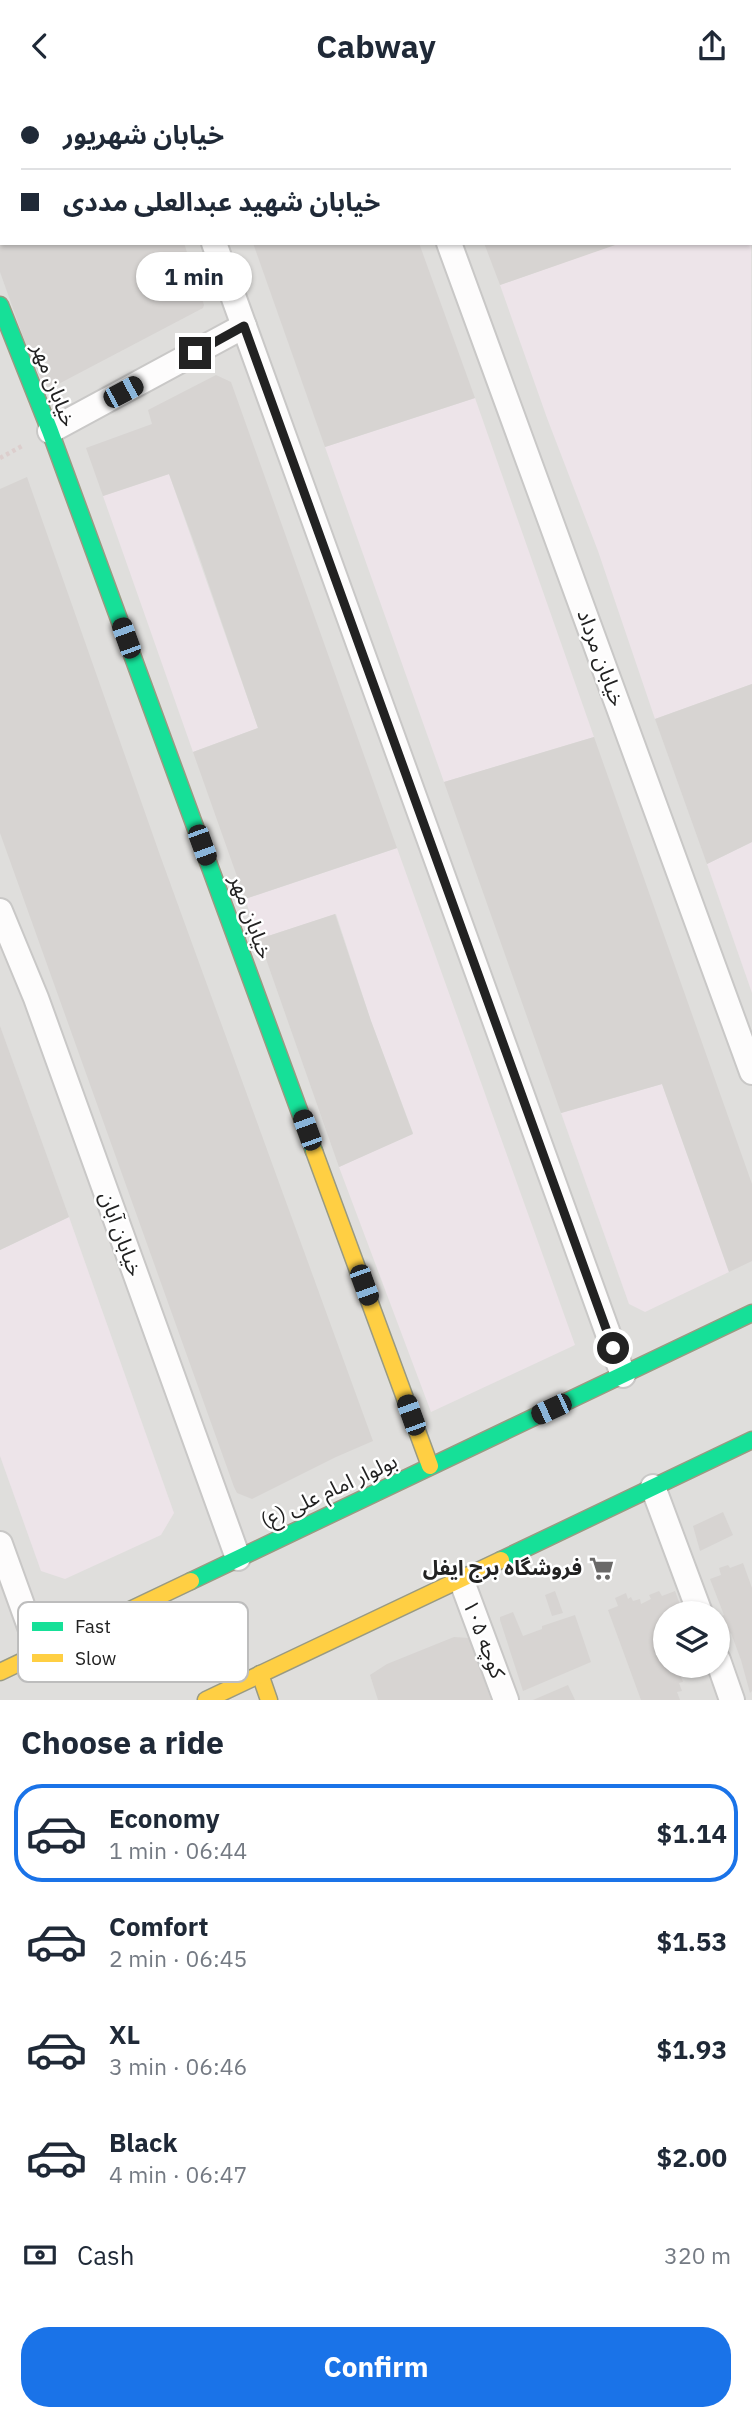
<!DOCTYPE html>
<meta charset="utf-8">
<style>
:root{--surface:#fff;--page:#f2f2f3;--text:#1f2937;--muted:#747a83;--line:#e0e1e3;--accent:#1a73e8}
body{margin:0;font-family:"IBM Plex Sans","Noto Sans Arabic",sans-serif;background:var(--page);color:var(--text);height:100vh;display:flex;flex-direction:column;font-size:26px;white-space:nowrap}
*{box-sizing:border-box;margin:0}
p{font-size:23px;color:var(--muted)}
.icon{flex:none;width:38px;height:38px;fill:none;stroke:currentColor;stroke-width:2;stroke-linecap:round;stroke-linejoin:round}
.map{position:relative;height:1609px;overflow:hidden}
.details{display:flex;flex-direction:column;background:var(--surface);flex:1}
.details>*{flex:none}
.top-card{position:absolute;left:0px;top:0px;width:752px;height:154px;box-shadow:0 2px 5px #0004;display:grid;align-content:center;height:154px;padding:0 21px;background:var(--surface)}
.buttons{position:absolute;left:653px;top:1510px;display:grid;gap:14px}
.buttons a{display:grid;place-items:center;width:77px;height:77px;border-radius:50%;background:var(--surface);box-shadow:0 2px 5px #0004;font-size:35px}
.end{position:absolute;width:32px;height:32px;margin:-16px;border:9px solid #222;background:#fff;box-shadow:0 0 0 4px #fff}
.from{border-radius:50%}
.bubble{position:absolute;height:49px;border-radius:24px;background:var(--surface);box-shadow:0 2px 5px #0004;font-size:23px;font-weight:700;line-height:49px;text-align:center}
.car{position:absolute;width:21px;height:42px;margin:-21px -10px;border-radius:9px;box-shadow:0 0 5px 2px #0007;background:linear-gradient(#222 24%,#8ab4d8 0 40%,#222 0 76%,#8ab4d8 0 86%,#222 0)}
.top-card b{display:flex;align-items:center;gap:24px;height:66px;font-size:26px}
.top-card b+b{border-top:2px solid var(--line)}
.top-card i{width:18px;height:18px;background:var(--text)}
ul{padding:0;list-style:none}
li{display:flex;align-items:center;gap:21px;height:98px;margin:0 14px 10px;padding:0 7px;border:4px solid transparent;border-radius:28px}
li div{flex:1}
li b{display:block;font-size:26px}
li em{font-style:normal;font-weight:700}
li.on{border-color:var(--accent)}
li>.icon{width:63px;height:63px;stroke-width:1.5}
h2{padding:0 21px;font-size:32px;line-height:84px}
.pay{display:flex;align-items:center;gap:18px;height:77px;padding:0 21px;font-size:26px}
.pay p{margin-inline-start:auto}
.primary-button{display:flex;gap:14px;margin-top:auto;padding:14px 21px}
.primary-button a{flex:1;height:80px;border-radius:28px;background:var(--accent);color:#fff;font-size:28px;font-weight:700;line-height:80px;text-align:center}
header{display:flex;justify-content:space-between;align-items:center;height:91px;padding:0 21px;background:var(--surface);font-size:32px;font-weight:700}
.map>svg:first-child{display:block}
.residential{fill:#dfdedc;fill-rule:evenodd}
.industrial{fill:#ede4e9}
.building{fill:#d7d4d2}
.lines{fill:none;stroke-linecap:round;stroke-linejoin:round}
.street-casing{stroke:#c9c8c7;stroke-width:28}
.fast-casing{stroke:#999a82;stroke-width:19}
.slow-casing{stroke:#999a82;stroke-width:19}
.path{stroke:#dccecd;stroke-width:4.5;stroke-dasharray:3.5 3.5;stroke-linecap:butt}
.street{stroke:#fdfcfc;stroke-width:24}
.fast{stroke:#16e098;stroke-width:16}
.slow{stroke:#ffcf43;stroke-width:16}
.route{stroke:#222;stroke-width:9}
.labels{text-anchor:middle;stroke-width:5;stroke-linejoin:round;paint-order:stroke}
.street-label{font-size:21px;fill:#222;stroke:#fff}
.poi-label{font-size:21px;font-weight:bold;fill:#222;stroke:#fff;text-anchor:end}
.key{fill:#fff;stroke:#bdbdbd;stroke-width:2}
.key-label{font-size:19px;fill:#222}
</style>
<header><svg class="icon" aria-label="back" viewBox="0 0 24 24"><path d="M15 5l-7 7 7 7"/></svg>Cabway<svg class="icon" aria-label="share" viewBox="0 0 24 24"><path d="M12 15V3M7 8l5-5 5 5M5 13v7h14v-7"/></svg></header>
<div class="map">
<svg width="752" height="1609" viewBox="0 0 752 1609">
<rect width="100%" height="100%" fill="#f0eeeb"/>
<!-- residential -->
<path class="residential" d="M 0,0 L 752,0 L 752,1609 L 0,1609 ZM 2,2 L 751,2 L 751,152 L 2,152 ZM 665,1522 L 718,1522 L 718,1575 L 665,1575 Z"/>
<!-- industrial -->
<g class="industrial">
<path d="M 751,107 L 752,593 L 655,628 L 598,460 L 547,327 L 500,194 L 619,152 L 751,152 Z"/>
<path d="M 475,307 L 594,646 L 444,691 L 325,356 Z"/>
<path d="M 169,383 L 258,637 L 193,661 L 103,405 Z"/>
<path d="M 752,751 L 752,902 L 707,773 Z"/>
<path d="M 397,757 L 575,1254 L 431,1321 L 339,1076 L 413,1042 L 371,930 L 336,823 L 259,848 L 245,808 Z"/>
<path d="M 662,993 L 729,1181 L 645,1221 L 629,1213 L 561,1022 Z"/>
<path d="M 69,1126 L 174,1422 L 161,1444 L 65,1488 L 41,1480 L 0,1365 L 0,1159 Z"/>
</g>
<!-- building -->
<g class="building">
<path d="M 0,152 L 184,152 L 204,214 L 203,217 L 184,227 L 47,299 L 31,268 L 0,181 Z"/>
<path d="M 253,152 L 419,152 L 475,307 L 325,356 Z"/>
<path d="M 484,152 L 618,152 L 618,153 L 500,194 Z"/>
<path d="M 216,284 L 231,291 L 397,757 L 245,808 L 193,661 L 258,637 L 199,465 L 169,383 L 103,405 L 86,357 L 152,333 L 148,319 Z"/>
<path d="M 27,386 L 161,767 L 373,1350 L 336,1366 L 252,1408 L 237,1402 L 234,1396 L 0,742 L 0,398 Z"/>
<path d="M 752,593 L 752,751 L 707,773 L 655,628 Z"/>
<path d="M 594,646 L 752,1093 L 752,1170 L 729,1181 L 662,993 L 561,1022 L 444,691 Z"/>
<path d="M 335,823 L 371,930 L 413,1043 L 339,1076 L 259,848 Z"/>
<path d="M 0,935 L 69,1126 L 0,1159 Z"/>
<path d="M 723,1421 L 733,1444 L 700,1460 L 693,1435 Z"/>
<path d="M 743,1472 L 752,1497 L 752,1600 L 750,1602 L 741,1569 L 731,1542 L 729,1543 L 727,1539 L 729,1538 L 722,1525 L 724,1524 L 710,1488 L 721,1484 L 719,1477 L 728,1474 L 730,1477 Z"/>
<path d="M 555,1500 L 563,1522 L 552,1525 L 545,1504 Z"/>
<path d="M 659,1500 L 662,1505 L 675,1500 L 683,1522 L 665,1522 L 665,1575 L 677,1575 L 683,1591 L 679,1592 L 682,1600 L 677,1601 L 680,1609 L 641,1609 L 608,1519 L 618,1515 L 615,1507 L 626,1502 L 628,1508 L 631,1506 L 633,1510 L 640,1508 L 641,1513 L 651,1508 L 649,1504 Z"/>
<path d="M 513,1521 L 523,1545 L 542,1538 L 542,1535 L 575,1524 L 591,1571 L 523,1600 L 500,1529 L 500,1526 Z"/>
<path d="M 454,1546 L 469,1547 L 491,1609 L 378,1609 L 370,1584 L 387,1573 Z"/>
<path d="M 568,1594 L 575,1609 L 533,1609 Z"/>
</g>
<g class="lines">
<defs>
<g id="street">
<path d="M 159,0 L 159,2"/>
<path d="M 385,0 L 386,2"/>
<path d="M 654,2 L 658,0"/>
<path d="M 0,84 L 2,83"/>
<path d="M 214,152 L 623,1284"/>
<path d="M 449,152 L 752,981"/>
<path d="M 50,340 L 244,235"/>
<path d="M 0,820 L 36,907 L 238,1467"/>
<path d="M 653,1396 L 700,1522"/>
<path d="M 0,1453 L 39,1561"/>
<path d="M 461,1488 L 506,1609"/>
<path d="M 718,1569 L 732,1609"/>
</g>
<g id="fast">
<path d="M 0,214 L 50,340 L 314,1060"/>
<path d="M 501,1469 L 752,1349"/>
<path d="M 191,1490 L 752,1222"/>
</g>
<g id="slow">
<path d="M 314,1060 L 430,1375"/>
<path d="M 0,1581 L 191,1490"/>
<path d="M 260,1583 L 269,1609"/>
<path d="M 206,1609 L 501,1469"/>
</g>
</defs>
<!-- street casing -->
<use href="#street" class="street-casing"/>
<!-- fast casing -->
<use href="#fast" class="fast-casing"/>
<!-- slow casing -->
<use href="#slow" class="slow-casing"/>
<!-- path -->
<path class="path" d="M 0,367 L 24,354"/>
<!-- street -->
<use href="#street" class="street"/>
<!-- fast -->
<use href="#fast" class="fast"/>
<!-- slow -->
<use href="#slow" class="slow"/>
</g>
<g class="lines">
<!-- route -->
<path class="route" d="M 195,262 L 244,235 L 613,1257"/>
</g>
<!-- icons -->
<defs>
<symbol id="supermarket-bare" viewBox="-9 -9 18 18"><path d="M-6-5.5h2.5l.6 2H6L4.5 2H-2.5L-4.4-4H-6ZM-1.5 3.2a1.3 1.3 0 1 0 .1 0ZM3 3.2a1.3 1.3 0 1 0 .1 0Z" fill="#6a6968" stroke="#fff" stroke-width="2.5" paint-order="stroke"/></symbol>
</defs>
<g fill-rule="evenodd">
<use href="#supermarket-bare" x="584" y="1460" width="35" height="35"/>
</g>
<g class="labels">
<!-- street labels -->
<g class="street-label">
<text transform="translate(54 294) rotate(69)" y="7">خیابان مهر</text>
<text transform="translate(601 567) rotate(70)" y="7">خیابان مرداد</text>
<text transform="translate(251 826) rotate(70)" y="7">خیابان مهر</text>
<text transform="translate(121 1143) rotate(70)" y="7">خیابان آبان</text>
<text transform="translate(329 1400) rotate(-25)" y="7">بولوار امام علی (ع)</text>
<text transform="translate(484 1548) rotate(69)" y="7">کوچه ۱۰۵</text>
</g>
<!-- poi labels -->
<g class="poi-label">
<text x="582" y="1484">فروشگاه برج ایفل</text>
</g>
</g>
<!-- legend -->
<rect x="18" y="1511" width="230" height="80" rx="10" class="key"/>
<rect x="32" y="1531" width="31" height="9" fill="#16e098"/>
<rect x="32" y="1563" width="31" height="8" fill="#ffcf43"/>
<g class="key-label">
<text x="75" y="1542">Fast</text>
<text x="75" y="1574">Slow</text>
</g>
</svg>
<div class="buttons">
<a><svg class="icon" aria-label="layers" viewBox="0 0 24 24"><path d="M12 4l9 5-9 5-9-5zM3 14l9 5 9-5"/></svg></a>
</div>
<i class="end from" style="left:613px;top:1257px"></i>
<i class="end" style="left:195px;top:262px"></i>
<div class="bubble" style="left:136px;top:161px;width:116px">1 min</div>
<i class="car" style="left:123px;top:301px;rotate:62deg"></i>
<i class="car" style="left:126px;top:547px;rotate:340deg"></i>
<i class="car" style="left:202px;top:754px;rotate:160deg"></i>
<i class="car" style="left:307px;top:1039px;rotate:340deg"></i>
<i class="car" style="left:364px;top:1194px;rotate:160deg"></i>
<i class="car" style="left:551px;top:1318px;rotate:245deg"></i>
<i class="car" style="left:411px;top:1324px;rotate:340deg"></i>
<div class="top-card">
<b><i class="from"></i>خیابان شهریور</b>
<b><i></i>خیابان شهید عبدالعلی مددی</b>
</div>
</div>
<section class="details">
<h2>Choose a ride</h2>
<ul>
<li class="on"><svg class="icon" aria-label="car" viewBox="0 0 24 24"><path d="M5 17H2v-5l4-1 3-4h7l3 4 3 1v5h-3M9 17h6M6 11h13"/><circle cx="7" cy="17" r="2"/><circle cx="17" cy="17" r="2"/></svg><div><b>Economy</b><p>1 min · 06:44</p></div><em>$1.14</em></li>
<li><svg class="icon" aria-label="car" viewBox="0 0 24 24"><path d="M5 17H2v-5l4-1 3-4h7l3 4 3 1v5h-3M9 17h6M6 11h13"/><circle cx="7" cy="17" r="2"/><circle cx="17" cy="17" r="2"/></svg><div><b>Comfort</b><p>2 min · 06:45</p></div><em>$1.53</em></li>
<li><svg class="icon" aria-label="car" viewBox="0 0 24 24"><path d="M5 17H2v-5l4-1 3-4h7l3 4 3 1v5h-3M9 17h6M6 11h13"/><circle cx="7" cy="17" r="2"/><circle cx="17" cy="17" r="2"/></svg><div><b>XL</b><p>3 min · 06:46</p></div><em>$1.93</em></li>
<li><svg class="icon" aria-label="car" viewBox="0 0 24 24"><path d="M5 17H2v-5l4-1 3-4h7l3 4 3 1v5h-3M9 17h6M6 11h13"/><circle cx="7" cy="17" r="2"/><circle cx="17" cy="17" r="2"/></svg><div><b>Black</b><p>4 min · 06:47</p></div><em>$2.00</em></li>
</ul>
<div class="pay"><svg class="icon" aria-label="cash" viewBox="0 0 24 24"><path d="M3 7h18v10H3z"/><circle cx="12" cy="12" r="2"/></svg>Cash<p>320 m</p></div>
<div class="primary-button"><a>Confirm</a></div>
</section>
